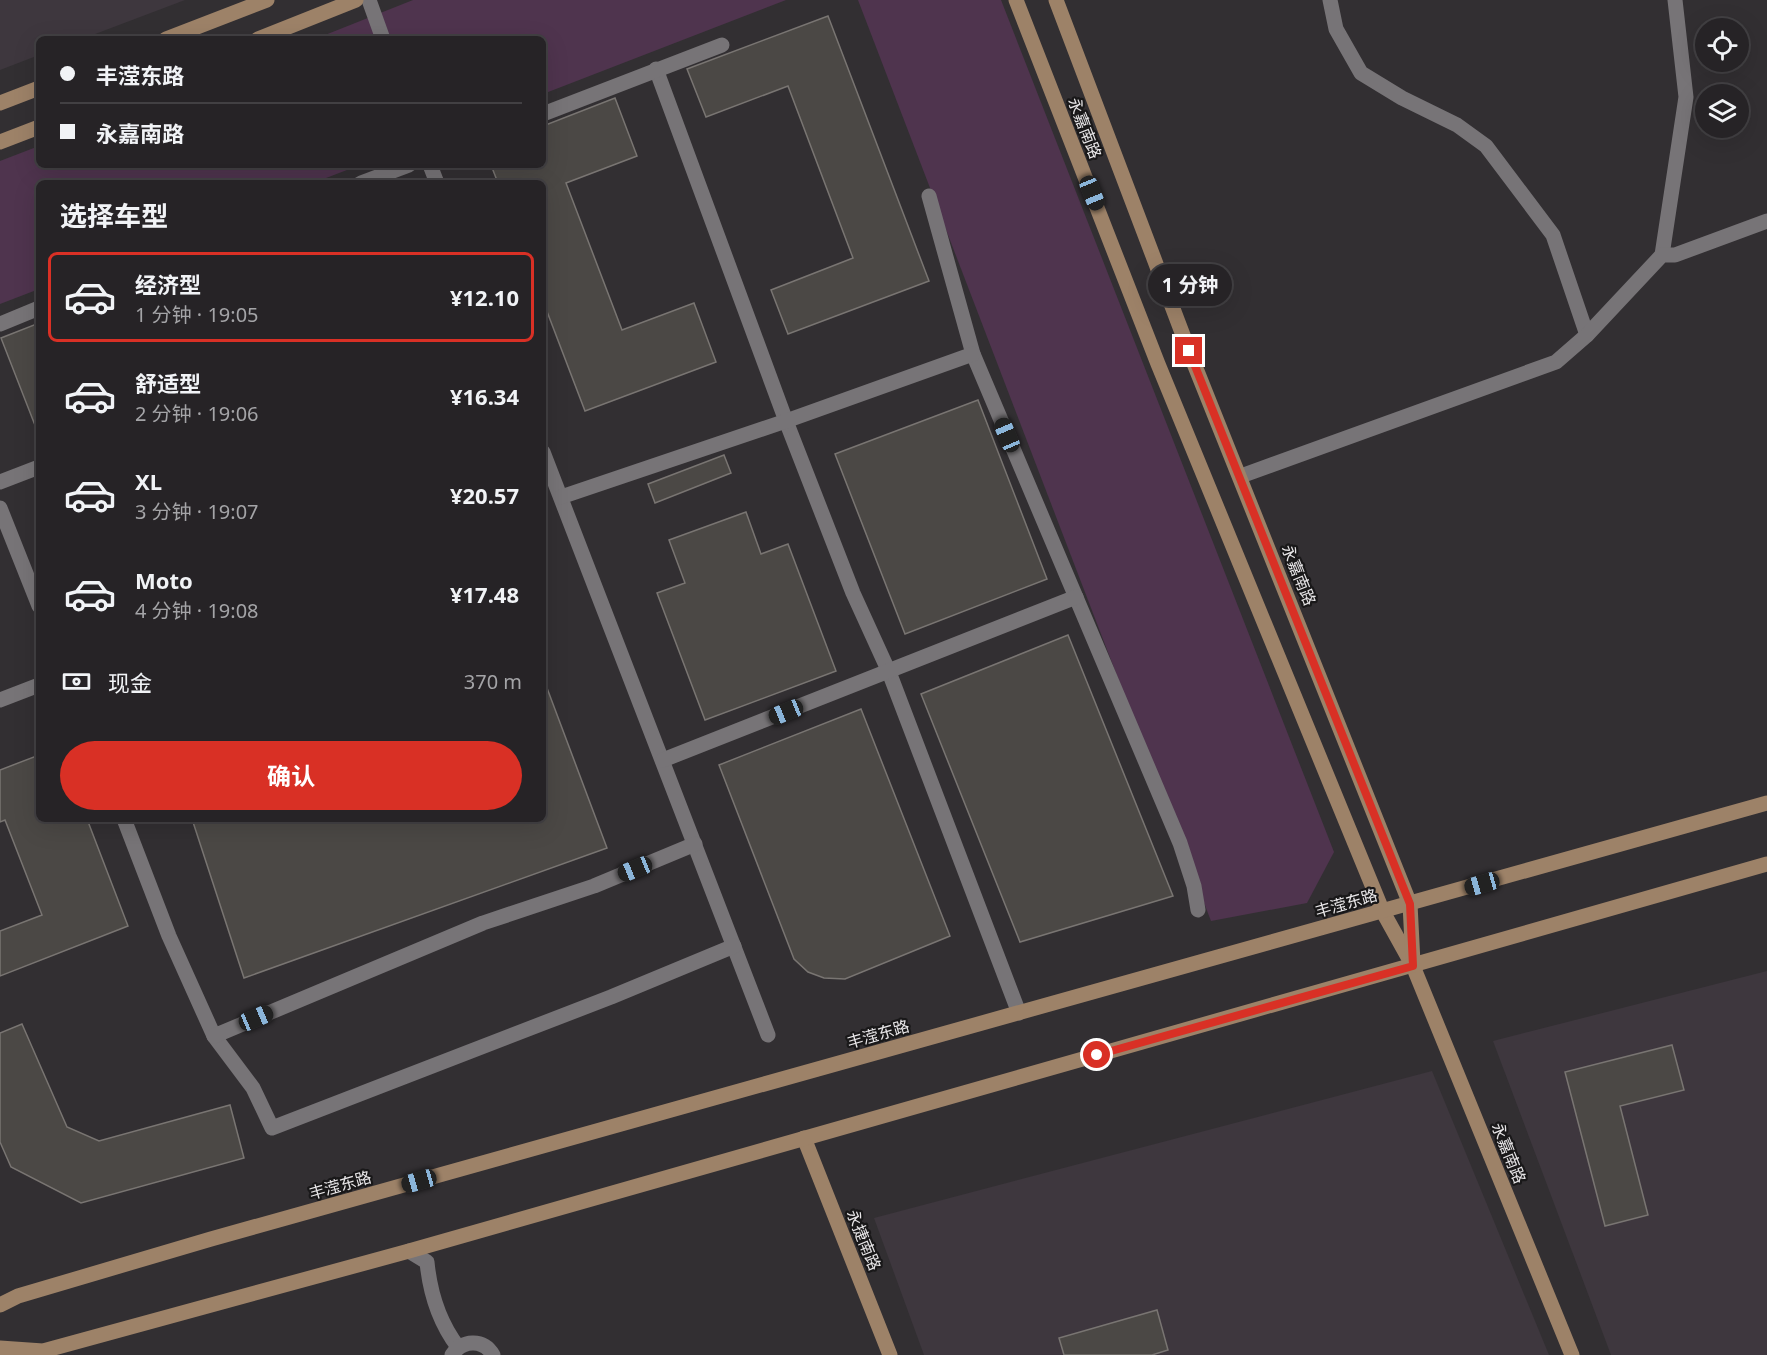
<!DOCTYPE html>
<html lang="zh">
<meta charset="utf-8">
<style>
:root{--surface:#262326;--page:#322f32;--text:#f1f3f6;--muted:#a4a4a7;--line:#424043;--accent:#d93025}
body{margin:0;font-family:"Noto Sans","Noto Sans SC",sans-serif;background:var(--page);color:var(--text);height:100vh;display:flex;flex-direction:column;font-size:22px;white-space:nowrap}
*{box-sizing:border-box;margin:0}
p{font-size:20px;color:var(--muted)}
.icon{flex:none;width:33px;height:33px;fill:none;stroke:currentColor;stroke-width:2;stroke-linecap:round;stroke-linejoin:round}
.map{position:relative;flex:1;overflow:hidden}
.panel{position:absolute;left:36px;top:180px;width:510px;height:642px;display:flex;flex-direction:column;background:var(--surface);border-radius:9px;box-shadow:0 6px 24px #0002,0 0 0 2px var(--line)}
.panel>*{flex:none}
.hud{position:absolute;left:36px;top:36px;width:510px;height:132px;border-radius:9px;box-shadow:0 6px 24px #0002,0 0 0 2px var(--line);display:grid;align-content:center;height:132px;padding:0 24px;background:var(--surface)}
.tools{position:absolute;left:1695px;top:18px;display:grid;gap:12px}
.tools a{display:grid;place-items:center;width:54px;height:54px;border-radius:50%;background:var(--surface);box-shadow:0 6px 24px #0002,0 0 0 2px var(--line);font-size:30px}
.end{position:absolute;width:27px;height:27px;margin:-14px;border:8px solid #d93025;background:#fff;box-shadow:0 0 0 3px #fff}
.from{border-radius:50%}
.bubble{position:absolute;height:42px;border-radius:21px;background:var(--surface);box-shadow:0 6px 24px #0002,0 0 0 2px var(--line);font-size:20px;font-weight:700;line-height:42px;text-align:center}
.car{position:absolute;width:18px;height:36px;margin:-18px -9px;border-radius:8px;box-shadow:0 0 4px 2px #0007;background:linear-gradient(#222 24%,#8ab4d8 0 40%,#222 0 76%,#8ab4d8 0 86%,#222 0)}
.hud b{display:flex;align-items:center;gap:21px;height:57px;font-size:22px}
.hud b+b{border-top:2px solid var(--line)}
.hud i{width:15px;height:15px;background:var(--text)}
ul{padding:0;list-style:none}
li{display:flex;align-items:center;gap:18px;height:90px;margin:0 12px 9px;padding:0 12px;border:3px solid transparent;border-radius:9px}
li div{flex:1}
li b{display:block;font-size:22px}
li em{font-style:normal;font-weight:700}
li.current{border-color:var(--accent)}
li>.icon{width:54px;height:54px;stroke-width:1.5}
h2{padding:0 24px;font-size:27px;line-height:72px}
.pay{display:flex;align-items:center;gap:15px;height:66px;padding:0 24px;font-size:22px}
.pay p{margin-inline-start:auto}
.cta{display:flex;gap:12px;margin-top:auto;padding:12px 24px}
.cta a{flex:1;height:69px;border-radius:36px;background:var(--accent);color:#fff;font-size:24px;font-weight:700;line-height:69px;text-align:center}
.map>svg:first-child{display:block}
.built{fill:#3e373e}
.green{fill:#4f344e}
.building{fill:#4b4845;stroke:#797572;stroke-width:1.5}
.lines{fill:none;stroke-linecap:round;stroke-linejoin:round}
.street{stroke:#777477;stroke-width:15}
.secondary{stroke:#9d8268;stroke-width:15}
.route{stroke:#d93025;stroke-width:8}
.labels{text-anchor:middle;stroke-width:4.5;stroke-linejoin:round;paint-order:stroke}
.street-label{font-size:16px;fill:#e9e7e9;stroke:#191819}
</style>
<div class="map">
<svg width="1767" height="1355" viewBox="0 0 1767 1355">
<rect width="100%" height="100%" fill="#322f32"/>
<!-- built -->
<g class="built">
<path d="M 0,0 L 185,0 L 82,39 L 39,39 L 39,55 L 0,70 Z"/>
<path d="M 1767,971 L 1767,1355 L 1611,1355 L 1493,1041 Z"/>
<path d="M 1432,1071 L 1549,1355 L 924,1355 L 874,1218 Z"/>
</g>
<!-- green -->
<g class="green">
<path d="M 413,0 L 786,0 L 543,94 L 543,39 L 315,39 Z"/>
<path d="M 858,0 L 1001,0 L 1334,852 L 1307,903 L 1211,921 Z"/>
<path d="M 39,146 L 39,165 L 360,165 L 313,183 L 39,183 L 39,289 L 0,304 L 0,161 Z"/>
</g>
<!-- building -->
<g class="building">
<path d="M 828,16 L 929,281 L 788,334 L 771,290 L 853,258 L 788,86 L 706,117 L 687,69 Z"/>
<path d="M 615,98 L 637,156 L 566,183 L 622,330 L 694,303 L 716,362 L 585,411 L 543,301 L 543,183 L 498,183 L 491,165 L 543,165 L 543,126 Z"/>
<path d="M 39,323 L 39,432 L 38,433 L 1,338 Z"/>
<path d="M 978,400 L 1047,579 L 905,634 L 835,454 Z"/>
<path d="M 724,455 L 731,473 L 655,503 L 648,484 Z"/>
<path d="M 746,512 L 761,554 L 788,544 L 836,671 L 705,720 L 657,593 L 685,583 L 669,540 Z"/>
<path d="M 1068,635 L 1173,896 L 1020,942 L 921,694 Z"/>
<path d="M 544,680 L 607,848 L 244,978 L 192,819 L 543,819 Z"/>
<path d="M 861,709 L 950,936 L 845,979 L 824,978 L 808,972 L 794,959 L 719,765 Z"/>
<path d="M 39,755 L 39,819 L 87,819 L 128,926 L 0,976 L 0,931 L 42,915 L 5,820 L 0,822 L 0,770 Z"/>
<path d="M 22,1024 L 67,1127 L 99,1141 L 230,1105 L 244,1158 L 81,1203 L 11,1167 L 0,1142 L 0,1033 Z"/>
<path d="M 1672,1045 L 1684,1090 L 1620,1106 L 1648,1215 L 1605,1226 L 1565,1072 Z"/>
<path d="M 1157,1310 L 1168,1350 L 1152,1355 L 1064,1355 L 1059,1338 Z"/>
</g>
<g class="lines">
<!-- street -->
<g class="street">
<path d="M 369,0 L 383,39"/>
<path d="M 1330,0 L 1336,29 L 1361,73 L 1402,98 L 1457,125 L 1486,146 L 1553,235 L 1587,335"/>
<path d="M 656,69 L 786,421 L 853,593 L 889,672 L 1019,1013"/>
<path d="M 543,114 L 722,45"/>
<path d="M 430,165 L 437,183"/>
<path d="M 361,183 L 409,165"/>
<path d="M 929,196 L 973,354 L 1180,843 L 1194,886 L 1198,910"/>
<path d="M 1662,255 L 1686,97 L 1675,0"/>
<path d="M 0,324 L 39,308"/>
<path d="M 543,452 L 768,1035"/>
<path d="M 1241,476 L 1556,362 L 1587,335 L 1662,255 L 1675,255 L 1767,221"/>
<path d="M 0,482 L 39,467"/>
<path d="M 561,497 L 786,421 L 973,354"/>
<path d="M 0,508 L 39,606"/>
<path d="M 0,700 L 39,685"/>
<path d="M 663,760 L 1076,597"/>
<path d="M 124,819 L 169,936 L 214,1036 L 253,1088 L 272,1128 L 611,997 L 734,946"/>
<path d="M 214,1036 L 483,923 L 594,886 L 695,844"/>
<path d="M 409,1251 L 427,1262 C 430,1293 439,1322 458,1347"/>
<path d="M 452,1355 C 462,1340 483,1338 493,1355"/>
</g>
<!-- secondary -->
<g class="secondary">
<path d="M 1016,0 L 1158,364 L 1383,912 L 1413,966 L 1572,1355"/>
<path d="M 1056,0 L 1189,351 L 1410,904 L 1413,963"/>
<path d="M 166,39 L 267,0"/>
<path d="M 258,39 L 356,0"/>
<path d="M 0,103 L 39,88"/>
<path d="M 0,142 L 39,127"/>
<path d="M 804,1138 L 890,1355"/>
<path d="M 0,1305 L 18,1296 L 211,1239 L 1767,803"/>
<path d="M 0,1348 L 43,1351 L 409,1251 L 1767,864"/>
</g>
</g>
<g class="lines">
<!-- route -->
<path class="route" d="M 1097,1055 L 1413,966 L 1410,904 L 1189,351"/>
</g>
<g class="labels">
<!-- street labels -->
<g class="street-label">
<text transform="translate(1085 128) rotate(69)" y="6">永嘉南路</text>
<text transform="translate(1299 575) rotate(68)" y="6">永嘉南路</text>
<text transform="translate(1346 903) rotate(-16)" y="6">丰滢东路</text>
<text transform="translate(878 1034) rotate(-16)" y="6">丰滢东路</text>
<text transform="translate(1509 1153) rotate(68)" y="6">永嘉南路</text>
<text transform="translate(340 1185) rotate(-16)" y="6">丰滢东路</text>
<text transform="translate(864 1240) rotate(68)" y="6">永捷南路</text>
</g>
</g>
</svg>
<div class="tools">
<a><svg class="icon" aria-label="locate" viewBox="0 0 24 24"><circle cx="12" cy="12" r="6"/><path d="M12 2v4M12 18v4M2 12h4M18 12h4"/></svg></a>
<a><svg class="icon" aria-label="layers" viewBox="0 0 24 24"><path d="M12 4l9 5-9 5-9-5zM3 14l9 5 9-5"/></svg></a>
</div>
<i class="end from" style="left:1097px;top:1055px"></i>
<i class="end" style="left:1189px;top:351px"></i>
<div class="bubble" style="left:1148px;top:264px;width:84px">1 分钟</div>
<i class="car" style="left:1092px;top:193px;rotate:158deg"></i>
<i class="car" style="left:1007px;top:435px;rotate:337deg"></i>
<i class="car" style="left:786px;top:712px;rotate:248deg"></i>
<i class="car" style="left:635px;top:869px;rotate:248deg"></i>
<i class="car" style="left:1482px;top:884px;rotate:254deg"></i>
<i class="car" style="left:256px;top:1018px;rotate:67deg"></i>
<i class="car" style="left:419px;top:1181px;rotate:254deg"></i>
<div class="hud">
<b><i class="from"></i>丰滢东路</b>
<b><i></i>永嘉南路</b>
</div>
<section class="panel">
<h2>选择车型</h2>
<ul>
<li class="current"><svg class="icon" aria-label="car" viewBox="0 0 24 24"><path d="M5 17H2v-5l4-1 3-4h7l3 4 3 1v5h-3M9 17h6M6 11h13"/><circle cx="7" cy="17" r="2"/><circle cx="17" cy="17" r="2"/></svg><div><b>经济型</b><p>1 分钟 · 19:05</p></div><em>¥12.10</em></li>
<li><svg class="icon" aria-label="car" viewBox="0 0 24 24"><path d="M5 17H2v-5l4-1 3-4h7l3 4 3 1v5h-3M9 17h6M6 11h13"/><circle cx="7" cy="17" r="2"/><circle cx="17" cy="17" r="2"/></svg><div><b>舒适型</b><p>2 分钟 · 19:06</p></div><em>¥16.34</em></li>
<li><svg class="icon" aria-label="car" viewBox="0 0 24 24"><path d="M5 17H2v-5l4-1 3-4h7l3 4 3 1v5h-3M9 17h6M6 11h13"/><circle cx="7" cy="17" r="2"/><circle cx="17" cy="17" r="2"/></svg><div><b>XL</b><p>3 分钟 · 19:07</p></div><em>¥20.57</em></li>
<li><svg class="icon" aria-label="car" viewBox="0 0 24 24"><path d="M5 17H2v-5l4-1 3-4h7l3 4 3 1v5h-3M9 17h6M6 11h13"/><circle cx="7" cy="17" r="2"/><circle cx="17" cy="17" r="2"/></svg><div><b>Moto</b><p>4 分钟 · 19:08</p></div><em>¥17.48</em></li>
</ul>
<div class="pay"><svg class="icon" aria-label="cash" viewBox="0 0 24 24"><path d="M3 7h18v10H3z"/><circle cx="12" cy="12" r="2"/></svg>现金<p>370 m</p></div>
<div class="cta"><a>确认</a></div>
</section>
</div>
